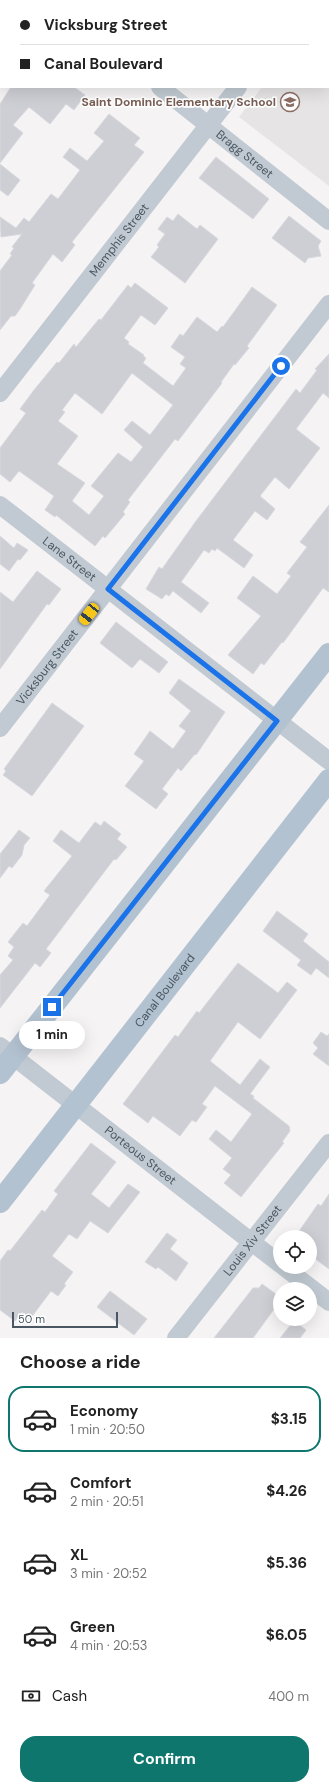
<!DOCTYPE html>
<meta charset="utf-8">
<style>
:root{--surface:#fff;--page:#f6f6f6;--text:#222;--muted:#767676;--line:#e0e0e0;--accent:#0f766e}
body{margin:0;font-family:"DM Sans",sans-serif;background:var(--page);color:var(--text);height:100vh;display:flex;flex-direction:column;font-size:15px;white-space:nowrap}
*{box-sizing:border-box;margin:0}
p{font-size:13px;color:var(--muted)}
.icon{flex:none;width:22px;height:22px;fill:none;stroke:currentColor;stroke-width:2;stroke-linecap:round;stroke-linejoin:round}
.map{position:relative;height:1338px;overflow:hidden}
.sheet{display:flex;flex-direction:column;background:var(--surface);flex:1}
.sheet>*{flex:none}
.hud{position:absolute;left:0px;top:0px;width:329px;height:88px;box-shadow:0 4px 16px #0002;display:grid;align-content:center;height:88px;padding:0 20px;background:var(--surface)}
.controls{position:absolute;left:273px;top:1230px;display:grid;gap:8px}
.controls a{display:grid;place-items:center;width:44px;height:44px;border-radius:50%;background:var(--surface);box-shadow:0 4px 16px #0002;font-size:20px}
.scale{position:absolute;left:12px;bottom:10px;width:106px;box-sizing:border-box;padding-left:4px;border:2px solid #4a5661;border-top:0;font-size:11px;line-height:14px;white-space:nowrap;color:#4a5661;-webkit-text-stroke:3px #fff;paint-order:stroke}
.end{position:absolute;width:18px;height:18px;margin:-9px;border:5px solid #1a73e8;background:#fff;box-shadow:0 0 0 2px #fff}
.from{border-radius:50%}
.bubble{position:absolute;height:28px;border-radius:14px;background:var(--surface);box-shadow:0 4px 16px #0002;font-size:13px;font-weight:700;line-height:28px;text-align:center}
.car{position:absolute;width:12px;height:24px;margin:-12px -6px;border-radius:5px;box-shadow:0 0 3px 1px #0007;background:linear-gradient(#f5c518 24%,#345 0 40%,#f5c518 0 76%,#345 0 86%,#f5c518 0)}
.hud b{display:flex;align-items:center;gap:14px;height:38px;font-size:15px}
.hud b+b{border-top:1px solid var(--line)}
.hud i{width:10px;height:10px;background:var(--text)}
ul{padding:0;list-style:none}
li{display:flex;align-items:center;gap:12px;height:66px;margin:0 8px 6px;padding:0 12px;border:2px solid transparent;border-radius:16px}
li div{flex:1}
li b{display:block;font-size:15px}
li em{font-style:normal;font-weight:700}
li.on{border-color:var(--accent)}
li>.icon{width:36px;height:36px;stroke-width:1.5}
h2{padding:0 20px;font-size:18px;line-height:48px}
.pay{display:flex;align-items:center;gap:10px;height:44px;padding:0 20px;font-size:15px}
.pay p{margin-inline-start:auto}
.cta{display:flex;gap:8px;margin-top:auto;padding:8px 20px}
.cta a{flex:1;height:46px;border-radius:16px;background:var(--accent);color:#fff;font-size:16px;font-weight:700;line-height:46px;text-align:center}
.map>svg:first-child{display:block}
.education{fill:#e6e4e5}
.building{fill:#cdcfd5;stroke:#d7d9de;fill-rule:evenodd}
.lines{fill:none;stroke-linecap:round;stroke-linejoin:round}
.minor{stroke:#c1cad2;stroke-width:18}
.major{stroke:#b3c2d1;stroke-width:22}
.route{stroke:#1a73e8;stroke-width:5}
.labels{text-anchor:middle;stroke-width:3.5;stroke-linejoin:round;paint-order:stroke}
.education-label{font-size:12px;font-weight:bold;fill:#785e54;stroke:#fff;text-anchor:end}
.street-label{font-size:12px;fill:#4a5661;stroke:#fff}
</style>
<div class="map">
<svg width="329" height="1338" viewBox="0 0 329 1338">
<rect width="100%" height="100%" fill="#f5f3f3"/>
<!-- education -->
<path class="education" d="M 329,0 L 329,186 L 239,117 L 262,87 L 328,87 Z"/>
<!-- building -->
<g class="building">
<path d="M 11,87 L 74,87 L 85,95 L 74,110 L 66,104 L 50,124 L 29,107 L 13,125 L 23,133 L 0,163 L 0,104 Z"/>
<path d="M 109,114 L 140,138 L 134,145 L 144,152 L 72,242 L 75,245 L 62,262 L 53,254 L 32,283 L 35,285 L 20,309 L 15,316 L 11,316 L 0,330 L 0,271 L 12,255 L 10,254 L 14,248 L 12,247 L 22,234 L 1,237 L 0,217 L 16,228 L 24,218 L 29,222 L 51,194 L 58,199 L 80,170 L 63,157 L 70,148 L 87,161 L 104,141 L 94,133 Z"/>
<path d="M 216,157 L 269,199 L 253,219 L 199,178 Z"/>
<path d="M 0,164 L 20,180 L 8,196 L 0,190 Z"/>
<path d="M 178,214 L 197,229 L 200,225 L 218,239 L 185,283 L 151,257 L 159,247 L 157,245 L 165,234 L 158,229 L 167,217 L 173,221 Z"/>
<path d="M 289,216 L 321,241 L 318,246 L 321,256 L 308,258 L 305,263 L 272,238 Z"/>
<path d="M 135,283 L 168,308 L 155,325 L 141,315 L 124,338 L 129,342 L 128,344 L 144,355 L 143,356 L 146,358 L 143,363 L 173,386 L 186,368 L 180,364 L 185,357 L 171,347 L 180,334 L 183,336 L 197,317 L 217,332 L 222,326 L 223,327 L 252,287 L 277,305 L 247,346 L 249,348 L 235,365 L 234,364 L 221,382 L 222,383 L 178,441 L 175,439 L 128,500 L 130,502 L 123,512 L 125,514 L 105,538 L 103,536 L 95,546 L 56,515 L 55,517 L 45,510 L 54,496 L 19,471 L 10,482 L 0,474 L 0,448 L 26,413 L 20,409 L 34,390 L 57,362 L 59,363 L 74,344 L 76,347 L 99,319 L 101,320 L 128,285 L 131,288 ZM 132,373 L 173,405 L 150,435 L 132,421 L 124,430 L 143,447 L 131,462 L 118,453 L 91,486 L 104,496 L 89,515 L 72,501 L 85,483 L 57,464 L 78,436 L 58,421 L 65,412 L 62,410 L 75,393 L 102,414 Z"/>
<path d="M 329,354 L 329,398 L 323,393 L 296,429 L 320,448 L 289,489 L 275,477 L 260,496 L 275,509 L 267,520 L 255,511 L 233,540 L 253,555 L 244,568 L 217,548 L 215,551 L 212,549 L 209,553 L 204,550 L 181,582 L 209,603 L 201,613 L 173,591 L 169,596 L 166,594 L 162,599 L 146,589 L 159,567 L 162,569 L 196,521 L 296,389 L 300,393 L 317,370 L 315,369 Z"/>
<path d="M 329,505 L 329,592 L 323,588 L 283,643 L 282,642 L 264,665 L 261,663 L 253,674 L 228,655 L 261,616 L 237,598 L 253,576 L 277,594 L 291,576 L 287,573 L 307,547 L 300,542 Z"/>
<path d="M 0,536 L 14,548 L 17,543 L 28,550 L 20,560 L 18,559 L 9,571 L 0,564 Z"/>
<path d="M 37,571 L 61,589 L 49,605 L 47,604 L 0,669 L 0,592 L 13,602 Z"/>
<path d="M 116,622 L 168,662 L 159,673 L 140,659 L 132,668 L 100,643 Z"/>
<path d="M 179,679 L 225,712 L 196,755 L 195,754 L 181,771 L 178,768 L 162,789 L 168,794 L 156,809 L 125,786 L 144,761 L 134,754 L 150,731 L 173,749 L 186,731 L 179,726 L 191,711 L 169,693 Z"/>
<path d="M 52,703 L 84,726 L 32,796 L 3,775 L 6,771 L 4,769 Z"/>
<path d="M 104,821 L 121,834 L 117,839 L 127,847 L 116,860 L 114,859 L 46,949 L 51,953 L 40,967 L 35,963 L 0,1008 L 0,975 L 13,960 L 8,956 L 14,947 L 8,942 L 23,923 L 27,926 L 50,895 L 44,891 L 72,856 L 53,841 L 61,830 L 79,843 L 95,822 L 101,826 Z"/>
<path d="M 19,830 L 30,838 L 24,845 L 22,855 L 12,868 L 9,866 L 0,878 L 0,854 Z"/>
<path d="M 277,911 L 308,934 L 303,941 L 329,962 L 329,978 L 316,968 L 311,975 L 297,965 L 301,960 L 263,931 Z"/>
<path d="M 238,963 L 278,993 L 287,982 L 297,990 L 260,1039 L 238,1022 L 210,1061 L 240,1085 L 260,1059 L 270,1067 L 250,1094 L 254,1096 L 253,1098 L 289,1126 L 290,1131 L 282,1142 L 284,1143 L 241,1197 L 224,1183 L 231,1175 L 223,1169 L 232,1158 L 209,1139 L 216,1130 L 231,1142 L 252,1114 L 215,1086 L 202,1104 L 207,1107 L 196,1122 L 192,1120 L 180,1136 L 153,1116 L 148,1123 L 123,1104 L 175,1035 L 178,1037 L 197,1011 L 199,1013 Z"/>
<path d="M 321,1032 L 327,1036 L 329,1034 L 329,1066 L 313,1054 L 318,1048 L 313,1043 Z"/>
<path d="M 91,1143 L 116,1162 L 91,1194 L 109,1208 L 128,1184 L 140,1192 L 108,1233 L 90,1221 L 77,1239 L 69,1234 L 52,1256 L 73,1272 L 64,1284 L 66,1285 L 58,1296 L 51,1291 L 30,1319 L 22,1312 L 15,1321 L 0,1310 L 0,1261 L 8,1250 L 10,1251 L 42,1210 L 45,1212 L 58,1194 L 54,1191 Z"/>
<path d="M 329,1194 L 329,1269 L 310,1255 L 310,1237 L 295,1237 L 318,1204 L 321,1206 Z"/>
<path d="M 167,1233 L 177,1240 L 170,1249 L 188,1263 L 176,1281 L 158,1267 L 156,1269 L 145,1262 Z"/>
<path d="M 262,1284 L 280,1297 L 280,1301 L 253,1338 L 214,1338 L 253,1288 L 259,1288 Z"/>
<path d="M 110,1291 L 147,1319 L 134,1335 L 97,1307 Z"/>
<path d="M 294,1321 L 306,1330 L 300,1338 L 280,1338 Z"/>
</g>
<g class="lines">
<!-- minor -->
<g class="minor">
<path d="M 47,0 L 49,1"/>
<path d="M 305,1 L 306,0"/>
<path d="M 0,48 L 1,47"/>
<path id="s1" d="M 160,87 L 329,221"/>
<path id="s2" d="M 0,393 L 238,87"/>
<path id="s3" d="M 0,505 L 329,761"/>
<path id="s4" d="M 0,728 L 329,304"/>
<path id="s5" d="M 0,1046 L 280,1264"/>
<path d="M 284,1267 L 329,1302"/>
<path id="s6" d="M 176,1338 L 329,1143"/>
</g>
<!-- major -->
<g class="major">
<path d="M 0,1073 L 329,654"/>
<path id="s7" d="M 0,1202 L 329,780"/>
</g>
</g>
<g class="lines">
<!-- route -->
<path class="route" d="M 52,1007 L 277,721 L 108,589 L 281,366"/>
</g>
<!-- icons -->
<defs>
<symbol id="school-ring" viewBox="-11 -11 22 22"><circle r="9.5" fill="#fff" stroke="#8d6e63" stroke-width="1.5"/><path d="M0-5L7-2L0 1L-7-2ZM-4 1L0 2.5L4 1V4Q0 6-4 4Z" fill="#8d6e63"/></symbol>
</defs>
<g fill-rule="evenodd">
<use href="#school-ring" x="279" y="91" width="22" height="22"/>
</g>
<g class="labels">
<!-- education labels -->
<g class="education-label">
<text x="276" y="106">Saint Dominic Elementary School</text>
</g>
<!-- street labels -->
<g class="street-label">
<text dy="4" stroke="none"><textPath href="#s1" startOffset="108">Bragg Street</textPath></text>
<text dy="4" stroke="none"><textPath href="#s2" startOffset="194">Memphis Street</textPath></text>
<text dy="4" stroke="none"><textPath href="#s3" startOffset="88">Lane Street</textPath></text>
<text dy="4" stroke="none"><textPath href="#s4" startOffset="77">Vicksburg Street</textPath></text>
<text dy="4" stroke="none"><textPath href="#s7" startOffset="268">Canal Boulevard</textPath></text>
<text dy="4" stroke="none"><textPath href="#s5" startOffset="178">Porteous Street</textPath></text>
<text dy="4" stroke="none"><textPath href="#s6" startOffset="124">Louis Xiv Street</textPath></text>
</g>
</g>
</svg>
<div class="controls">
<a><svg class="icon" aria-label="locate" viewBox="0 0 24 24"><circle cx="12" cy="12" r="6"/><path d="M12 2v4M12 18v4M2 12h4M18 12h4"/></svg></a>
<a><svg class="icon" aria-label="layers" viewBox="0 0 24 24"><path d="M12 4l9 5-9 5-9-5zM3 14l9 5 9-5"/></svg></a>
</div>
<div class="scale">50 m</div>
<i class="end from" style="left:281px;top:366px"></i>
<i class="end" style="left:52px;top:1007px"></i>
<div class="bubble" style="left:19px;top:1021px;width:66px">1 min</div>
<i class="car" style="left:89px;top:614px;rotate:218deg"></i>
<div class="hud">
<b><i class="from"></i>Vicksburg Street</b>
<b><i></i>Canal Boulevard</b>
</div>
</div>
<section class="sheet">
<h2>Choose a ride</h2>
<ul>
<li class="on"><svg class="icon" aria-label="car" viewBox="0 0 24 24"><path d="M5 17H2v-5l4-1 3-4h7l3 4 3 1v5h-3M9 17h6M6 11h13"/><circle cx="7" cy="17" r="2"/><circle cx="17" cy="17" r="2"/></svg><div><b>Economy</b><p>1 min · 20:50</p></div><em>$3.15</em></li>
<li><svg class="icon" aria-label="car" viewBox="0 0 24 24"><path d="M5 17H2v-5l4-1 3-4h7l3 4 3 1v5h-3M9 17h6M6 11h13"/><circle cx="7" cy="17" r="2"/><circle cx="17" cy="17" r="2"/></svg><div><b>Comfort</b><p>2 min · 20:51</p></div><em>$4.26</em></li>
<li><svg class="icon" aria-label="car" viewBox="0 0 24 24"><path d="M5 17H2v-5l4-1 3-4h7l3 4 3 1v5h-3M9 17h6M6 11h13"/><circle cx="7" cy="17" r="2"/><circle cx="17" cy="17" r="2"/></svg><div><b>XL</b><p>3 min · 20:52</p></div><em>$5.36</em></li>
<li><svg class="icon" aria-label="car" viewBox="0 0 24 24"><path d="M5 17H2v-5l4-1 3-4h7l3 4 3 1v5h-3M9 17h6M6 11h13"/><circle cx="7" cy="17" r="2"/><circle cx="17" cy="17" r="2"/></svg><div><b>Green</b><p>4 min · 20:53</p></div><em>$6.05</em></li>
</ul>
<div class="pay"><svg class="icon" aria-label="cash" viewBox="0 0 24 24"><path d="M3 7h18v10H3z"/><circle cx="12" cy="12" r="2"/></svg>Cash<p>400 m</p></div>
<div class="cta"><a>Confirm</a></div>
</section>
